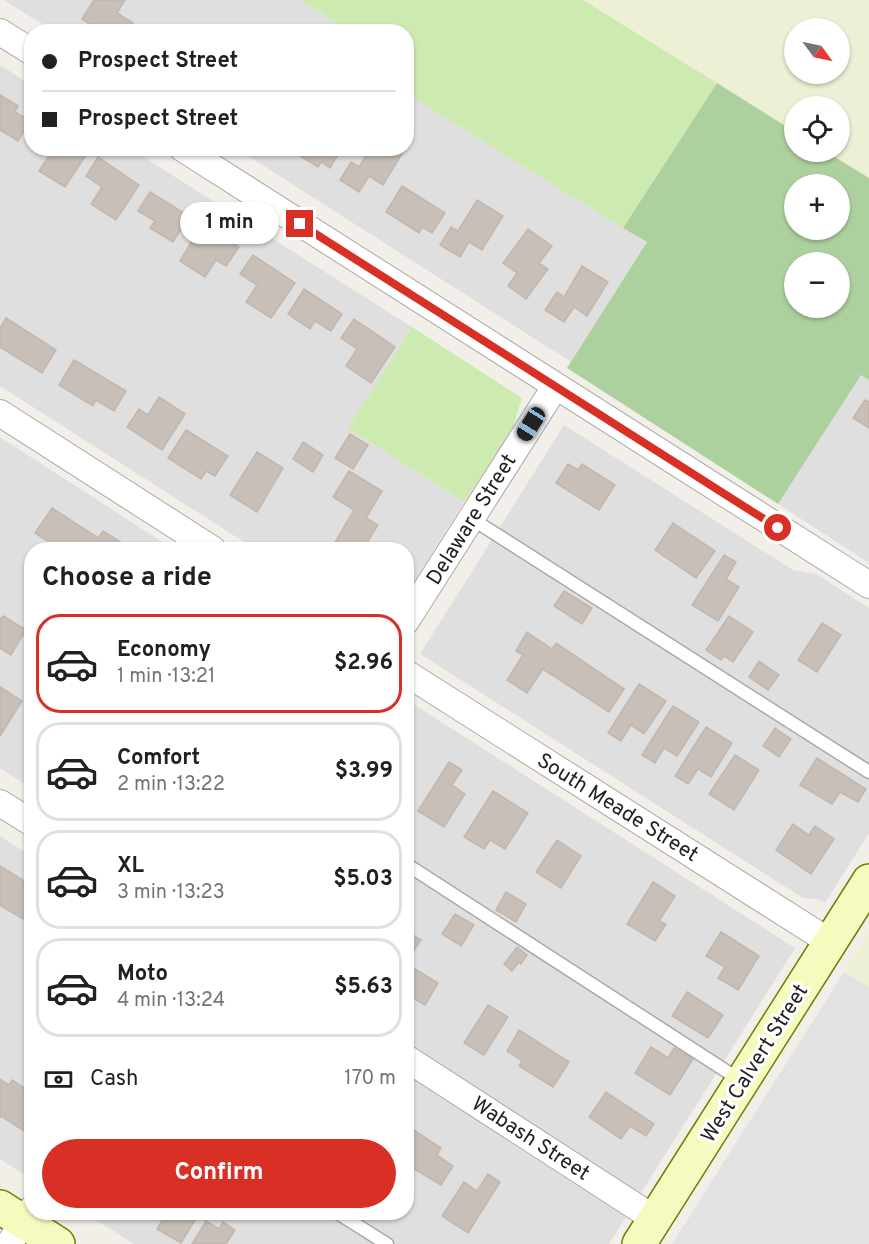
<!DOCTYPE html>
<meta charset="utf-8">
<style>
:root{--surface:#fff;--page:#f2f2f2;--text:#202124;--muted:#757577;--line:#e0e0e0;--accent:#d93025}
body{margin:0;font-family:Overpass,sans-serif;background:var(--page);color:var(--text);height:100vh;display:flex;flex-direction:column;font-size:22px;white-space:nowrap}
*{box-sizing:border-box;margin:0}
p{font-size:20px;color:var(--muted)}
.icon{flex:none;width:33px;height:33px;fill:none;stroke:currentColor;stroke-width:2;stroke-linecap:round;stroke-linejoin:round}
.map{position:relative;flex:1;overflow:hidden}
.panel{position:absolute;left:24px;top:542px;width:390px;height:678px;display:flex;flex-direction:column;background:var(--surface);border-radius:24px;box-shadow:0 2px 4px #0004}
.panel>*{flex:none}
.top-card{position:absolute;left:24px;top:24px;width:390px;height:132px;border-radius:24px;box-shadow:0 2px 4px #0004;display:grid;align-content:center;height:132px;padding:0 18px;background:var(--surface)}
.needle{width:39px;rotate:123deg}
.fabs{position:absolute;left:784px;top:18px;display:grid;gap:12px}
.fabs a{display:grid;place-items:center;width:66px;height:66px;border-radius:50%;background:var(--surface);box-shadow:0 2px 4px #0004;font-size:30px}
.end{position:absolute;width:27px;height:27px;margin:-14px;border:8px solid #d93025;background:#fff;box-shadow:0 0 0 3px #fff}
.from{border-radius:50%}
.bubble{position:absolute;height:42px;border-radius:21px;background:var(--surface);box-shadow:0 2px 4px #0004;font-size:20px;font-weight:700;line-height:42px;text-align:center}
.car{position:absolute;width:18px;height:36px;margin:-18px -9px;border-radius:8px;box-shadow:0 0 4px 2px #0007;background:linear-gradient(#222 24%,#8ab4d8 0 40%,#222 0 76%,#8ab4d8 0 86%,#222 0)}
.top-card b{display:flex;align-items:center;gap:21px;height:57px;font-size:22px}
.top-card b+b{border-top:2px solid var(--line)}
.top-card i{width:15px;height:15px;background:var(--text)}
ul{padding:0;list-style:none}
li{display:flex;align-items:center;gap:18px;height:99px;margin:0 12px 9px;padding:0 6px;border:3px solid var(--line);border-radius:24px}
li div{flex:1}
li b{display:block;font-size:22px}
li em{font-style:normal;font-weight:700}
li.active{border-color:var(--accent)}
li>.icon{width:54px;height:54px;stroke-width:1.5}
h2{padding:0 18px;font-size:27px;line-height:72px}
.pay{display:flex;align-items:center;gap:15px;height:66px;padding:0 18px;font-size:22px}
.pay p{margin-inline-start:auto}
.cta{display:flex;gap:12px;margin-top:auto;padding:12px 18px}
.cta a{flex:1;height:69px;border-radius:36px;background:var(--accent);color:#fff;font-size:24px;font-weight:700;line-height:69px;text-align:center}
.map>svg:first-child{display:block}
.residential{fill:#e0dfdf}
.farmland{fill:#eef0d5;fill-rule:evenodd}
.grass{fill:#cdebb0}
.forest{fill:#add19e;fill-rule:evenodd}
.parking{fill:#e2e2e2}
.building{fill:#c7bfb8;stroke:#c4b6ab;stroke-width:1.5}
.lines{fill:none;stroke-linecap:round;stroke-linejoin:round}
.lane-casing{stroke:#a9a9a9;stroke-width:15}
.street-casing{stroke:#a9a9a9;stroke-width:28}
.secondary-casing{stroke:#707d05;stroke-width:36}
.lane{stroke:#fff;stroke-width:12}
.street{stroke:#fff;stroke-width:26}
.secondary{stroke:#f7fabf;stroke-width:33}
.route{stroke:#d93025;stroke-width:8}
.labels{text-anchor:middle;stroke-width:6;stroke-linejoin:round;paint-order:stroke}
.street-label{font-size:21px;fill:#222;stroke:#fff}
</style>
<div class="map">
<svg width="869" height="1244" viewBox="0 0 869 1244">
<rect width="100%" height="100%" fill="#f2efe9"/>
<!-- residential -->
<g class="residential">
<path d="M 4,0 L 301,0 L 349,31 L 53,31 Z"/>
<path d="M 0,65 L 31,85 L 32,148 L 131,149 L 412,327 L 348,428 L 464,502 L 407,593 L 406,549 L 255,549 L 0,386 Z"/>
<path d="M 407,94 L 647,242 L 571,362 L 237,149 L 406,148 Z"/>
<path d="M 861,375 L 869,380 L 869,563 L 778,504 Z"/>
<path d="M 564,425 L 793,570 L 816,574 L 869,608 L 869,833 L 825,903 L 817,899 L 803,898 L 420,654 Z"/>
<path d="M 0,437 L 173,549 L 32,549 L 31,788 L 0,768 Z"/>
<path d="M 407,700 L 795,948 L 609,1244 L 134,1244 L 83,1212 L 406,1212 Z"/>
<path d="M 0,836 L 31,856 L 32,1160 L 23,1174 L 0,1159 Z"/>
</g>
<!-- farmland -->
<g class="farmland">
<path d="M 583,0 L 869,0 L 869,178 L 827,152 L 840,152 L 840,106 L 795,106 L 795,132 ZM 795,28 L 840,28 L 840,74 L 795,74 Z"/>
<path d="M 869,934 L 869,987 L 844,972 Z"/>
</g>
<!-- grass -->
<g class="grass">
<path d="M 301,0 L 583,0 L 717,83 L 623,228 L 407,94 L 406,32 L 349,31 Z"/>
<path d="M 412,327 L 522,398 L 512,430 L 464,502 L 348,428 Z"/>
</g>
<!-- forest -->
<path class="forest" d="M 717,83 L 795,132 L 795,152 L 827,152 L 869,178 L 869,380 L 861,375 L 778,504 L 567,368 L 647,242 L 623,228 ZM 795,184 L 840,184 L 840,230 L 795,230 ZM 795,262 L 840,262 L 840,308 L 795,308 Z"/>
<!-- parking -->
<path class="parking" d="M 844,972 L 869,987 L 869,1244 L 672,1244 Z"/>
<!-- building -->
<g class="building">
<path d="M 94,0 L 125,0 L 117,13 L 133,23 L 127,32 L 102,32 L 82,19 Z"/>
<path d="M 0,95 L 18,106 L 15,112 L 30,121 L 18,141 L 0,130 Z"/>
<path d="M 41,148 L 83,148 L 88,152 L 65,187 L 39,171 L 50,154 Z"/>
<path d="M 287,148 L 342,148 L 330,168 L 321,162 L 318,167 Z"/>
<path d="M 371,148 L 397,148 L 403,152 L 383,185 L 369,176 L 359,192 L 340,180 L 351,162 L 359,167 Z"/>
<path d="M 98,157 L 139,185 L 116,220 L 91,204 L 102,187 L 86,176 Z"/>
<path d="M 402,186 L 445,213 L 432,233 L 422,227 L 419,233 L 386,212 Z"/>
<path d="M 150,192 L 189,216 L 173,242 L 150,228 L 155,221 L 138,211 Z"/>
<path d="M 477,200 L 503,216 L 482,250 L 469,242 L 460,257 L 440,245 L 451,227 L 458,231 Z"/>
<path d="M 202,224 L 239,247 L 226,266 L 216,260 L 205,277 L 180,261 Z"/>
<path d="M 528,229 L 552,246 L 539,263 L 548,269 L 526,299 L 508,286 L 517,273 L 503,263 Z"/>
<path d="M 253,255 L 295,283 L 271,318 L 246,302 L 257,285 L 240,274 Z"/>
<path d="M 582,266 L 608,282 L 587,316 L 574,307 L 564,322 L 545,310 L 557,292 L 564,297 Z"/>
<path d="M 304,289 L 342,314 L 331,331 L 315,321 L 310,329 L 288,314 Z"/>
<path d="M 6,318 L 56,350 L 42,373 L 0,347 L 0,328 Z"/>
<path d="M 354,319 L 395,347 L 371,383 L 346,366 L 357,349 L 341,338 Z"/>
<path d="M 74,360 L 126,391 L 114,411 L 96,400 L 93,406 L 59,385 Z"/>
<path d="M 159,397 L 185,414 L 162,450 L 127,427 L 139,409 L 148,415 Z"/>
<path d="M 865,400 L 869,402 L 869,428 L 853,418 Z"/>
<path d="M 186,430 L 228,456 L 215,476 L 206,471 L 201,479 L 168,458 Z"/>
<path d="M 350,434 L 368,445 L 353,469 L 335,458 Z"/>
<path d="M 303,442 L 323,455 L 313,472 L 293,459 Z"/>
<path d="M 257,452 L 283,468 L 257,512 L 230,495 Z"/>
<path d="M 568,464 L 578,470 L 582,464 L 615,485 L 599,510 L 556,483 Z"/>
<path d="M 349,471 L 382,491 L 366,518 L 378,525 L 363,549 L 342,549 L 334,544 L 354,510 L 333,497 Z"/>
<path d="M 52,508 L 98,538 L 103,531 L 130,548 L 60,549 L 35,533 Z"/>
<path d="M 673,523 L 715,551 L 696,578 L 655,550 Z"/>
<path d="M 724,555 L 736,562 L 726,579 L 739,587 L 718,621 L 692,605 Z"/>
<path d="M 564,591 L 592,608 L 582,624 L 554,606 Z"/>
<path d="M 3,616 L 26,630 L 11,655 L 0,648 L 0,620 Z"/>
<path d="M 729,616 L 753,632 L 733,662 L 724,656 L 721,660 L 706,650 Z"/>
<path d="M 822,623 L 841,635 L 817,672 L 798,660 Z"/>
<path d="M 527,632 L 552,649 L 556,643 L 624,689 L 609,712 L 543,669 L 527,693 L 507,680 L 523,655 L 516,651 Z"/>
<path d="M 759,661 L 779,675 L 768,690 L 749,677 Z"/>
<path d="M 639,684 L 666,701 L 644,734 L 631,725 L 621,741 L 608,733 Z"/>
<path d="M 0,687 L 22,701 L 0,736 Z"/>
<path d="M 673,706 L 699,722 L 677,756 L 664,748 L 655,763 L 642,755 Z"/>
<path d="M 706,727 L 732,743 L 711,777 L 698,769 L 688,784 L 675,776 Z"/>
<path d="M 775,728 L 791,739 L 779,757 L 763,746 Z"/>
<path d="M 735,755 L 759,770 L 734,810 L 709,794 Z"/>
<path d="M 817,758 L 866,789 L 858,802 L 840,792 L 832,804 L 800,785 Z"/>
<path d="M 449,762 L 462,770 L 452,785 L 465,794 L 444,827 L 418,811 Z"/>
<path d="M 493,791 L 528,813 L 505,849 L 490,840 L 484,849 L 464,837 Z"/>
<path d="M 793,824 L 809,835 L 815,826 L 834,839 L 811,874 L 776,850 Z"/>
<path d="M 557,840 L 581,856 L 561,888 L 536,872 Z"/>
<path d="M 0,866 L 32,886 L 32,904 L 23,919 L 0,905 Z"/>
<path d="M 653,882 L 675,896 L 659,921 L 666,924 L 655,941 L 627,924 Z"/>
<path d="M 506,892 L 526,904 L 516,922 L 496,910 Z"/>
<path d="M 455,914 L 474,925 L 461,946 L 442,934 Z"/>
<path d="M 406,931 L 421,940 L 406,962 Z"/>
<path d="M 721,932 L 759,956 L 738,990 L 718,978 L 725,967 L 706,956 Z"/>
<path d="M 517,947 L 527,955 L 521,964 L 519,962 L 512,971 L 504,964 Z"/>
<path d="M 415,969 L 438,983 L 425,1005 L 406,994 L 406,982 Z"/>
<path d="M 687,992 L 723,1015 L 708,1038 L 672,1016 Z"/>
<path d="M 488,1005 L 508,1017 L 484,1055 L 464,1043 Z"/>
<path d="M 519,1030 L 569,1062 L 553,1087 L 519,1066 L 522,1061 L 507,1051 Z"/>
<path d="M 651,1047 L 668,1058 L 674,1048 L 693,1059 L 670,1095 L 635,1073 Z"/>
<path d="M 0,1079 L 9,1085 L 12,1080 L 32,1093 L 32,1136 L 1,1116 L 0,1118 Z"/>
<path d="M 606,1092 L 654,1124 L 646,1136 L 630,1126 L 621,1139 L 589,1117 Z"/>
<path d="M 409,1127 L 441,1148 L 437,1155 L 453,1166 L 441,1185 L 406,1164 L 406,1131 Z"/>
<path d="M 488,1174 L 500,1182 L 468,1233 L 442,1216 L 464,1182 L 477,1191 Z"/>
<path d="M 167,1212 L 182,1212 L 195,1220 L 181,1243 L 157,1229 Z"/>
<path d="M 206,1221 L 219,1229 L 223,1222 L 235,1230 L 226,1244 L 192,1244 Z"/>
</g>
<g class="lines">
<defs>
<g id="lane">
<path d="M 472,519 L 869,772"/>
<path d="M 406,864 L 740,1080"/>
<path d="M 336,1212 L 387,1244"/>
</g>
<g id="street">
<path d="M 0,32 L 32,52"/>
<path d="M 182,148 L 869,585"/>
<path d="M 0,413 L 212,549"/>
<path d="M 406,621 L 555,387"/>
<path d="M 406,673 L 830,942"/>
<path d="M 0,803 L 32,823"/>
<path d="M 406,1058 L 655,1219"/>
<path d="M 9,1244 L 32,1209"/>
</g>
<g id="secondary">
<path d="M 0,1207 L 58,1244"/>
<path d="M 639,1244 L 869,881"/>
</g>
</defs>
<!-- lane casing -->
<use href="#lane" class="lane-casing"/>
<!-- street casing -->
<use href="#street" class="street-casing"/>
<!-- secondary casing -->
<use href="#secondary" class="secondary-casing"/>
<!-- lane -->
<use href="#lane" class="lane"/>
<!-- street -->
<use href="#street" class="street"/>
<!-- secondary -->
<use href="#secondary" class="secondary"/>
</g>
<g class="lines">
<!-- route -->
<path class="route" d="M 300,224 L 778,528"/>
</g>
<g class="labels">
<!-- street labels -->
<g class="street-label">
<text transform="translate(471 519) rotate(-58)" y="7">Delaware Street</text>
<text transform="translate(618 807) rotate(32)" y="7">South Meade Street</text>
<text transform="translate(754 1063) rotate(-58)" y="7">West Calvert Street</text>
<text transform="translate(531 1138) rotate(33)" y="7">Wabash Street</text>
</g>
</g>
</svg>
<div class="fabs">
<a><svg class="needle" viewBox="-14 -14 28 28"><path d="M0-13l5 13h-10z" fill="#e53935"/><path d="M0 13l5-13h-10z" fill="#757577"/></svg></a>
<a><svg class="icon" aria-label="locate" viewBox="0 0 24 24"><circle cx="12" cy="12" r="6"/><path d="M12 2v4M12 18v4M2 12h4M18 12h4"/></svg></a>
<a>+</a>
<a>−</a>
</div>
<i class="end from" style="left:778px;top:528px"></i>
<i class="end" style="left:300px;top:224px"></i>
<div class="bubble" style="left:180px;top:202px;width:99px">1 min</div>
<i class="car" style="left:531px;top:424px;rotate:212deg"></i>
<div class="top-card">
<b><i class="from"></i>Prospect Street</b>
<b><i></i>Prospect Street</b>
</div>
<section class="panel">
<h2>Choose a ride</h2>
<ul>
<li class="active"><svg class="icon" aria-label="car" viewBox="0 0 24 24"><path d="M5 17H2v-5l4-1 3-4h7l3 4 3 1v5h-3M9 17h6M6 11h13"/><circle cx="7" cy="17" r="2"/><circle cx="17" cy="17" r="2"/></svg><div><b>Economy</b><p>1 min · 13:21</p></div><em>$2.96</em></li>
<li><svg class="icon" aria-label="car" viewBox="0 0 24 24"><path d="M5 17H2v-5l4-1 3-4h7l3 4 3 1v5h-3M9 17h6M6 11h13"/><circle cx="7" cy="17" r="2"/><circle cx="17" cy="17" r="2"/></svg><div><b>Comfort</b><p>2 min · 13:22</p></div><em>$3.99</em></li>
<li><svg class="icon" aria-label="car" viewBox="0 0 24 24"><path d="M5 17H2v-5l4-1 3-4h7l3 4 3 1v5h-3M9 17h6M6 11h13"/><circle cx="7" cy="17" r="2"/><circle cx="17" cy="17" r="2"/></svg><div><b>XL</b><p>3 min · 13:23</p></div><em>$5.03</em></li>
<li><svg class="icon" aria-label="car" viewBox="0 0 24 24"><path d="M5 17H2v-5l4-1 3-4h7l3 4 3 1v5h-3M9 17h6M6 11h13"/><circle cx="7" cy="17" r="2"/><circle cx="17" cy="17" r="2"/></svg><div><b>Moto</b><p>4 min · 13:24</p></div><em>$5.63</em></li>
</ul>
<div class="pay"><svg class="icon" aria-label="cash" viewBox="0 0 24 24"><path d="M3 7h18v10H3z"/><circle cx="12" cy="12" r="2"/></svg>Cash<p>170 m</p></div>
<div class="cta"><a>Confirm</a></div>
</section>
</div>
